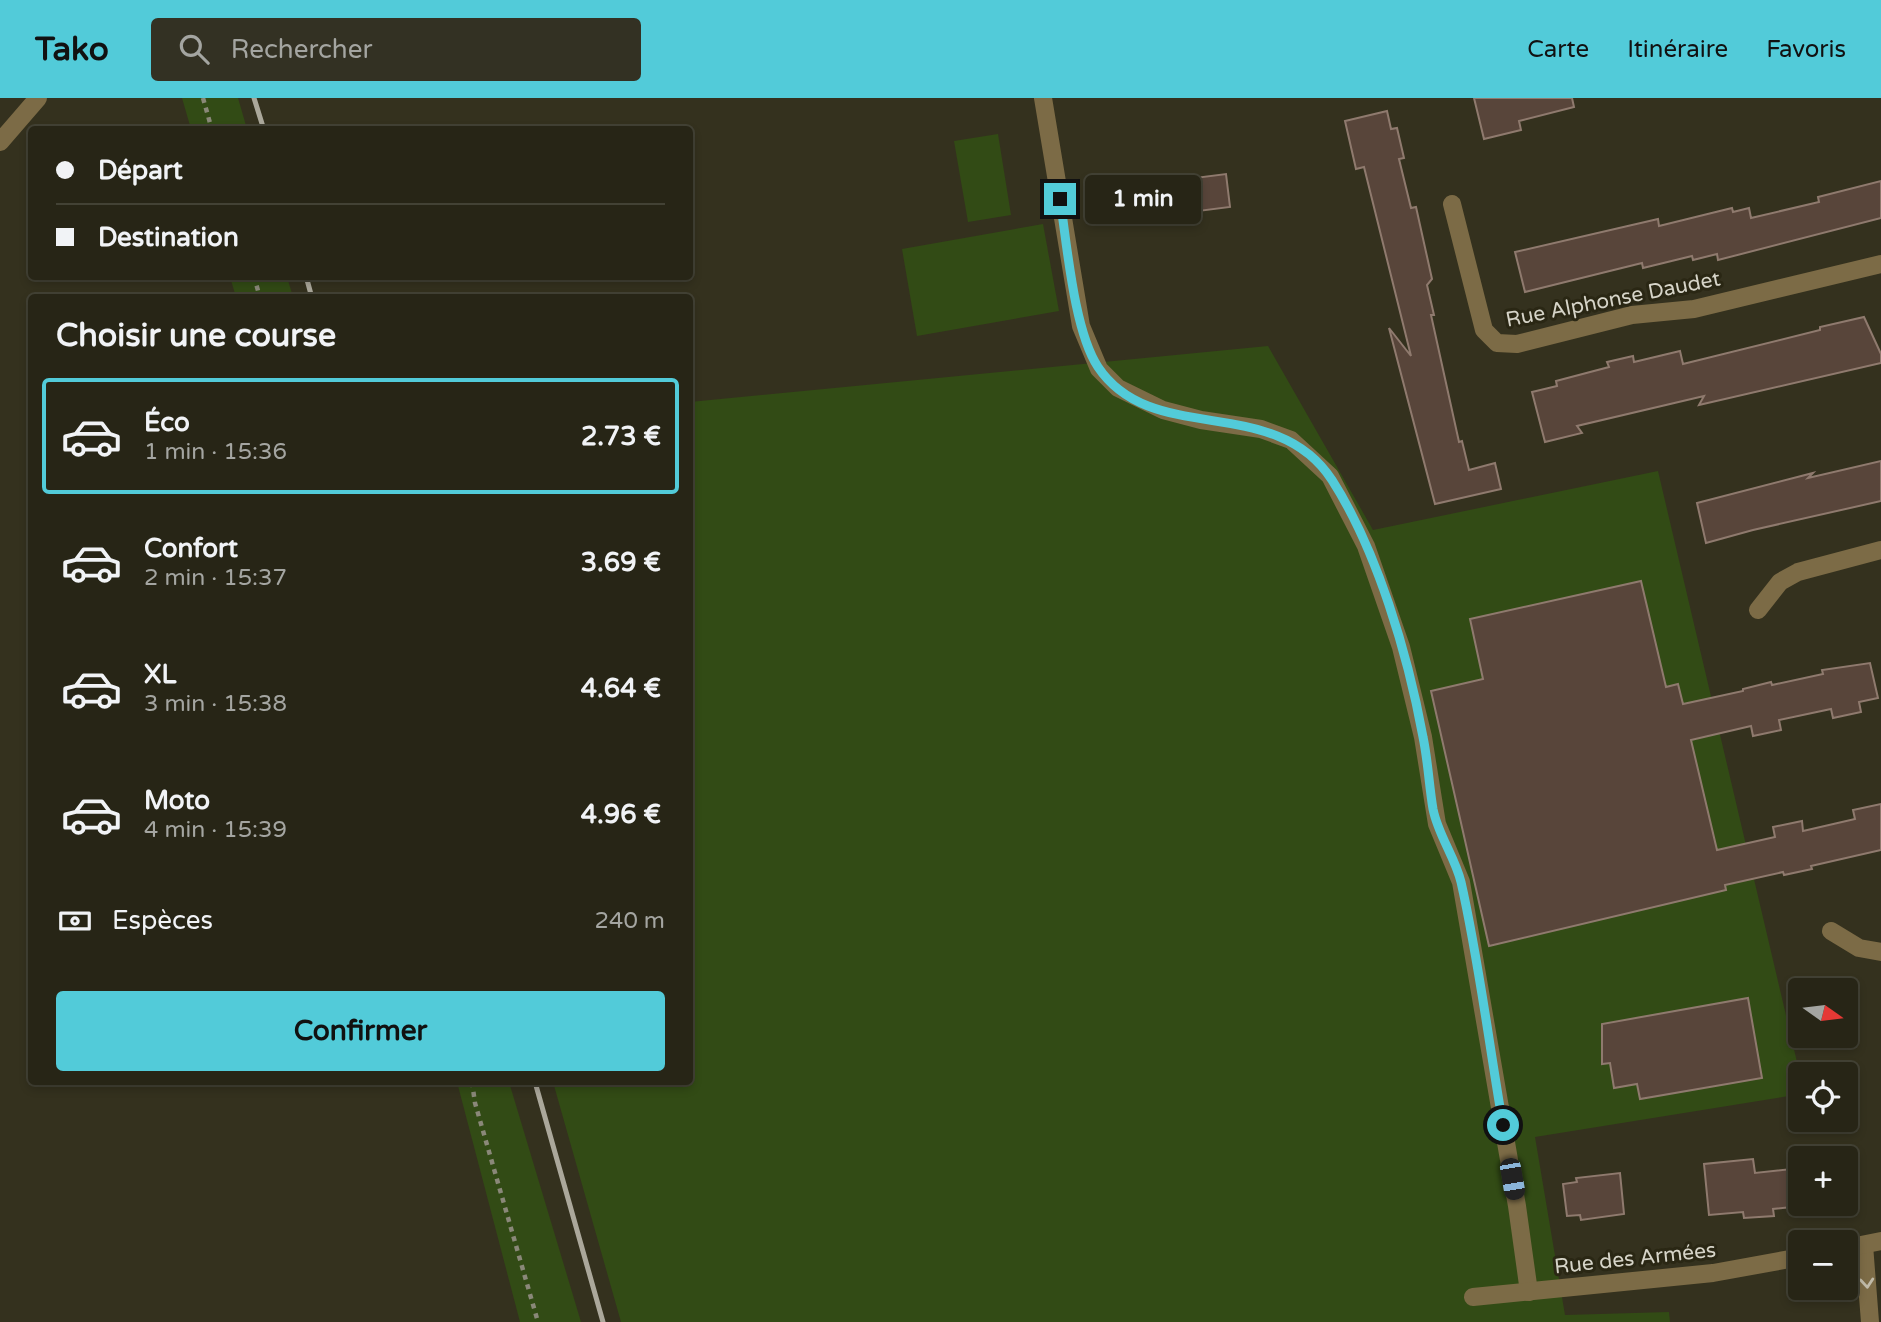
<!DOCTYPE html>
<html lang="fr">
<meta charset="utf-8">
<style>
:root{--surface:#272516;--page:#333123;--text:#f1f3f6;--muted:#a4a5a1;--line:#434235;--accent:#52cbd9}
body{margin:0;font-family:"Varela Round",sans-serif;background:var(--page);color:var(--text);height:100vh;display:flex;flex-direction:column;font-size:26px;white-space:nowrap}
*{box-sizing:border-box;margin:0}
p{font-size:23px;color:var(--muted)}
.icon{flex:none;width:38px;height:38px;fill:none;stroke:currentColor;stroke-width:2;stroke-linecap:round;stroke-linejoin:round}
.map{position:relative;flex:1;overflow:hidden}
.panel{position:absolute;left:28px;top:196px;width:665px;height:791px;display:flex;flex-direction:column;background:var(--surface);border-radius:7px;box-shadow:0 4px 10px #0003,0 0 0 2px var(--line)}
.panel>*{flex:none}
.guide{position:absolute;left:28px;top:28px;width:665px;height:154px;border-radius:7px;box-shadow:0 4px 10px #0003,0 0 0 2px var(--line);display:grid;align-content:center;height:154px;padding:0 28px;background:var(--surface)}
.needle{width:46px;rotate:104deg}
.fabs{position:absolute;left:1788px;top:880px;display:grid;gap:14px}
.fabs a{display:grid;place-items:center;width:70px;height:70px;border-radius:7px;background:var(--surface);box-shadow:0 4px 10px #0003,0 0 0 2px var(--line);font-size:35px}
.end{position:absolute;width:32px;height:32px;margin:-16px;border:9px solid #52cbd9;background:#111;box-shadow:0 0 0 4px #111}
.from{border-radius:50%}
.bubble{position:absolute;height:49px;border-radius:7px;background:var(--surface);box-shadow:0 4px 10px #0003,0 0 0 2px var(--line);font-size:23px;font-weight:700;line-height:49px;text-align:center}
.car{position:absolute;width:21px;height:42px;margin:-21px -10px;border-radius:9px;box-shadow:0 0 5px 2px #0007;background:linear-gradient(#222 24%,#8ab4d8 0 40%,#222 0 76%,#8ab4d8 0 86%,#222 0)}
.guide b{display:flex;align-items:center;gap:24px;height:66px;font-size:26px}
.guide b+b{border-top:2px solid var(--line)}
.guide i{width:18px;height:18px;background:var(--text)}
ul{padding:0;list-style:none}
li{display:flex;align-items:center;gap:21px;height:116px;margin:0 14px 10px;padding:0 14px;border:4px solid transparent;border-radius:7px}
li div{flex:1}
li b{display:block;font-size:26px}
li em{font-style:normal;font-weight:700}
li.on{border-color:var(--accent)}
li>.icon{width:63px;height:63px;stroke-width:1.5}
h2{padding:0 28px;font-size:32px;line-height:84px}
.pay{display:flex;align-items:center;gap:18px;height:77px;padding:0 28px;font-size:26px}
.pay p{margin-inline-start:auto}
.cta{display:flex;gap:14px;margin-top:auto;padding:14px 28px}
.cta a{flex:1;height:80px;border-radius:7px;background:var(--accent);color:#111;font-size:28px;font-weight:700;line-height:80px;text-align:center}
header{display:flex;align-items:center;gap:42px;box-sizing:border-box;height:98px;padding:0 35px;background:var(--accent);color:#111}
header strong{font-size:33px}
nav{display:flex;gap:38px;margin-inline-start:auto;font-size:24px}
.search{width:490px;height:63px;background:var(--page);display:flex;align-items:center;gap:18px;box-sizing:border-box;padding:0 24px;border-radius:7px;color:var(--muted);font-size:26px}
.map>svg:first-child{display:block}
.green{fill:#324b15}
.building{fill:#58453a;stroke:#8f7a6e;stroke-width:2}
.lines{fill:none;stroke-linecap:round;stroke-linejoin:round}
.path{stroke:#8a8879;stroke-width:4.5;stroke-dasharray:5 5;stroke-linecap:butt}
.minor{stroke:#7c6b46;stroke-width:18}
.rail{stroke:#aba89b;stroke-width:5}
.oneway{stroke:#c0baa8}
.route{stroke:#52cbd9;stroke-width:9}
.labels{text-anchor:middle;stroke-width:6;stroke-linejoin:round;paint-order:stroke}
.street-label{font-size:21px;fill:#d6d4c8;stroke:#2a2714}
</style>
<header>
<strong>Tako</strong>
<div class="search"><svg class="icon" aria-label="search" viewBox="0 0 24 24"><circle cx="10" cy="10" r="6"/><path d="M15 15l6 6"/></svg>Rechercher</div>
<nav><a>Carte</a><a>Itinéraire</a><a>Favoris</a></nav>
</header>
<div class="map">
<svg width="1881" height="1224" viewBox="0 0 1881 1224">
<rect width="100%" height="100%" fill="#34311e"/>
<!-- green -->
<g class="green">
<path d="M 182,0 L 238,0 L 247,31 L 191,31 Z"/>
<path d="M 998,36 L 1011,117 L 968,124 L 954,43 Z"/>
<path d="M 1043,126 L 1059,213 L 917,238 L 902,151 Z"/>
<path d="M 230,179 L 287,179 L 293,199 L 236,199 Z"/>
<path d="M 1268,248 L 1373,432 L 1658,373 L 1801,981 L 1801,996 L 1535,1039 L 1565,1217 L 1669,1214 L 1670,1224 L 621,1224 L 553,984 L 690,984 L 690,304 Z"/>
<path d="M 457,984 L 509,984 L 581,1224 L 520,1224 Z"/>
</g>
<!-- building -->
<g class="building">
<path d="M 1474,0 L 1572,0 L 1574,9 L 1519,23 L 1521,32 L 1484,41 Z"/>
<path d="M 1387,13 L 1391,31 L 1397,30 L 1404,60 L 1399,61 L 1411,110 L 1416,109 L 1432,181 L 1427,187 L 1434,217 L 1431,217 L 1459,344 L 1462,343 L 1469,372 L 1495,365 L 1501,391 L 1435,406 L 1389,230 L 1411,258 L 1364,69 L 1356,71 L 1345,23 Z"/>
<path d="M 1226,76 L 1230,109 L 1159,118 L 1155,85 Z"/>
<path d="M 1881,83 L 1881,120 L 1718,162 L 1717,156 L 1693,162 L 1692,158 L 1643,170 L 1642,165 L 1525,194 L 1515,154 L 1658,121 L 1659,128 L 1732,110 L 1733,114 L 1749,110 L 1751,120 L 1819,104 L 1818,99 Z"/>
<path d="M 1864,219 L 1881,256 L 1881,265 L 1699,307 L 1704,298 L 1577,328 L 1582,335 L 1545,344 L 1532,294 L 1557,288 L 1556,283 L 1609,269 L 1607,264 L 1633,258 L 1634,264 L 1680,253 L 1683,266 L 1820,232 L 1820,229 Z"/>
<path d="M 1881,363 L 1881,403 L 1753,432 L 1706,445 L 1697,405 L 1813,375 L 1808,380 Z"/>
<path d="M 1641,483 L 1666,589 L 1678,586 L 1683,606 L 1743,593 L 1743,591 L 1771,584 L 1772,587 L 1823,576 L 1822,572 L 1870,565 L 1878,600 L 1859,604 L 1861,614 L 1833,620 L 1831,611 L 1779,622 L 1781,632 L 1753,638 L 1751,628 L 1691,642 L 1717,752 L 1775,739 L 1773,729 L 1802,723 L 1803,733 L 1855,721 L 1853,712 L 1881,706 L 1881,752 L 1811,768 L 1812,771 L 1784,777 L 1783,774 L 1725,787 L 1726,792 L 1489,848 L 1431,593 L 1483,581 L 1470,521 Z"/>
<path d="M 1748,900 L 1762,980 L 1640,1001 L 1637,986 L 1614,990 L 1610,965 L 1602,966 L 1602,926 Z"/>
<path d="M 1753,1061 L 1755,1075 L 1801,1070 L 1801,1108 L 1773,1111 L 1774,1118 L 1744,1120 L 1743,1114 L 1709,1117 L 1704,1066 Z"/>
<path d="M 1620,1075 L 1624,1116 L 1581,1122 L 1580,1117 L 1567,1118 L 1563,1086 L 1577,1084 L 1576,1080 Z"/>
</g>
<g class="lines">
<!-- path -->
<g class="path">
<path d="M 203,0 L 212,32"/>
<path d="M 254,178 L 260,200"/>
<path d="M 472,984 L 475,1005 L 538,1224"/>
</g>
<!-- minor -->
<g class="minor">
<path d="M 1043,0 L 1081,228 L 1099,271 L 1118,290 L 1163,312 L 1201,322 L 1261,331 L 1291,342 L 1330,378 L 1366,448 L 1401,549 L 1423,639 L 1437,726 L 1461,784 L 1517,1108 L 1529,1194"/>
<path d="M 0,44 L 38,0"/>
<path d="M 1452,106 L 1484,232 L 1497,245 L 1517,246 L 1632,217 L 1694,211 L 1881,166"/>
<path d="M 1758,512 L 1780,484 L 1798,474 L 1881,452"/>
<path d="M 1831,833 L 1859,850 L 1881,854"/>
<path d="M 1864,1147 L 1870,1224"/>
<path d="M 1846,1150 L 1881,1143"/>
<path d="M 1473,1199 L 1713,1175 L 1801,1159"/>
</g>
<!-- rail -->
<g class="rail">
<path d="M 254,0 L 264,32"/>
<path d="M 306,178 L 312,200"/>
<path d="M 535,984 L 603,1224"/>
</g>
</g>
<!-- one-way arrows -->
<defs><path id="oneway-chevron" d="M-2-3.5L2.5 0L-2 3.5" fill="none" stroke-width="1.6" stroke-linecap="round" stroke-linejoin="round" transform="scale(1.75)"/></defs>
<use class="oneway" href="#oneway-chevron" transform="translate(1867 1185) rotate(85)"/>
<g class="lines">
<!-- route -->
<path class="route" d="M 1060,101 C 1067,146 1074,233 1098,269 C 1152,350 1275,294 1332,382 C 1377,452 1408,557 1423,639 C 1428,663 1429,687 1433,711 C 1438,737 1455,759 1461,784 C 1479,863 1489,947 1503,1027"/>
</g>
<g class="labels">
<!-- street labels -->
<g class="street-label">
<text transform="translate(1613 201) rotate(-11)" y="7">Rue Alphonse Daudet</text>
<text transform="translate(1635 1160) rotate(-6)" y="7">Rue des Armées</text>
</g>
</g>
</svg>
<div class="fabs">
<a><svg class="needle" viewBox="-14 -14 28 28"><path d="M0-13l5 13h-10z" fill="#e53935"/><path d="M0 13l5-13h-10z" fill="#a4a5a1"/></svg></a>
<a><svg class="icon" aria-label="locate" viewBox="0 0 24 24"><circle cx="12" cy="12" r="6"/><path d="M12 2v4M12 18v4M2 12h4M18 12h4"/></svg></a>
<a>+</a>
<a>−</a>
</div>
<i class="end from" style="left:1503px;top:1027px"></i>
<i class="end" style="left:1060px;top:101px"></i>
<div class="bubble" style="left:1085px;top:77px;width:116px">1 min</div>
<i class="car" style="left:1512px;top:1081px;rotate:170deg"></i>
<div class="guide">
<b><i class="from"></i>Départ</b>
<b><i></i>Destination</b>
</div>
<section class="panel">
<h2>Choisir une course</h2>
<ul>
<li class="on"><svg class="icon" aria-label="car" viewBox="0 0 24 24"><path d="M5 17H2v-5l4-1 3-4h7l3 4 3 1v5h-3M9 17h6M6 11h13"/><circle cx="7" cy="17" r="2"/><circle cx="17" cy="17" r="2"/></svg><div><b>Éco</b><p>1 min · 15:36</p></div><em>2.73 €</em></li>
<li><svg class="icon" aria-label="car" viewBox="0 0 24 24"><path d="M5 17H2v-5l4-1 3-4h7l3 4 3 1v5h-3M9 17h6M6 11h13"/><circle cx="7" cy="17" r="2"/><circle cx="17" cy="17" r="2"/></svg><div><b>Confort</b><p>2 min · 15:37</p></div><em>3.69 €</em></li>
<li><svg class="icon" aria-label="car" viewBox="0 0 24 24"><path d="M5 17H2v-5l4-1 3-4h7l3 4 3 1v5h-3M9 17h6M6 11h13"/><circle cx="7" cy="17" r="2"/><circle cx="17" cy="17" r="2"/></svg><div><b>XL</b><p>3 min · 15:38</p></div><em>4.64 €</em></li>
<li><svg class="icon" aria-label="car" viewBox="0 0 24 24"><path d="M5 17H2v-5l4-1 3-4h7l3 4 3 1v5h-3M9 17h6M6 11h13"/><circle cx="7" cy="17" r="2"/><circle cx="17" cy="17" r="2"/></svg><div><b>Moto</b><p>4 min · 15:39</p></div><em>4.96 €</em></li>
</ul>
<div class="pay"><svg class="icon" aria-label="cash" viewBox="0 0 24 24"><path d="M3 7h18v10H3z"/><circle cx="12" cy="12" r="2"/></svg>Espèces<p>240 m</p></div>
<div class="cta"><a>Confirmer</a></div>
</section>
</div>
